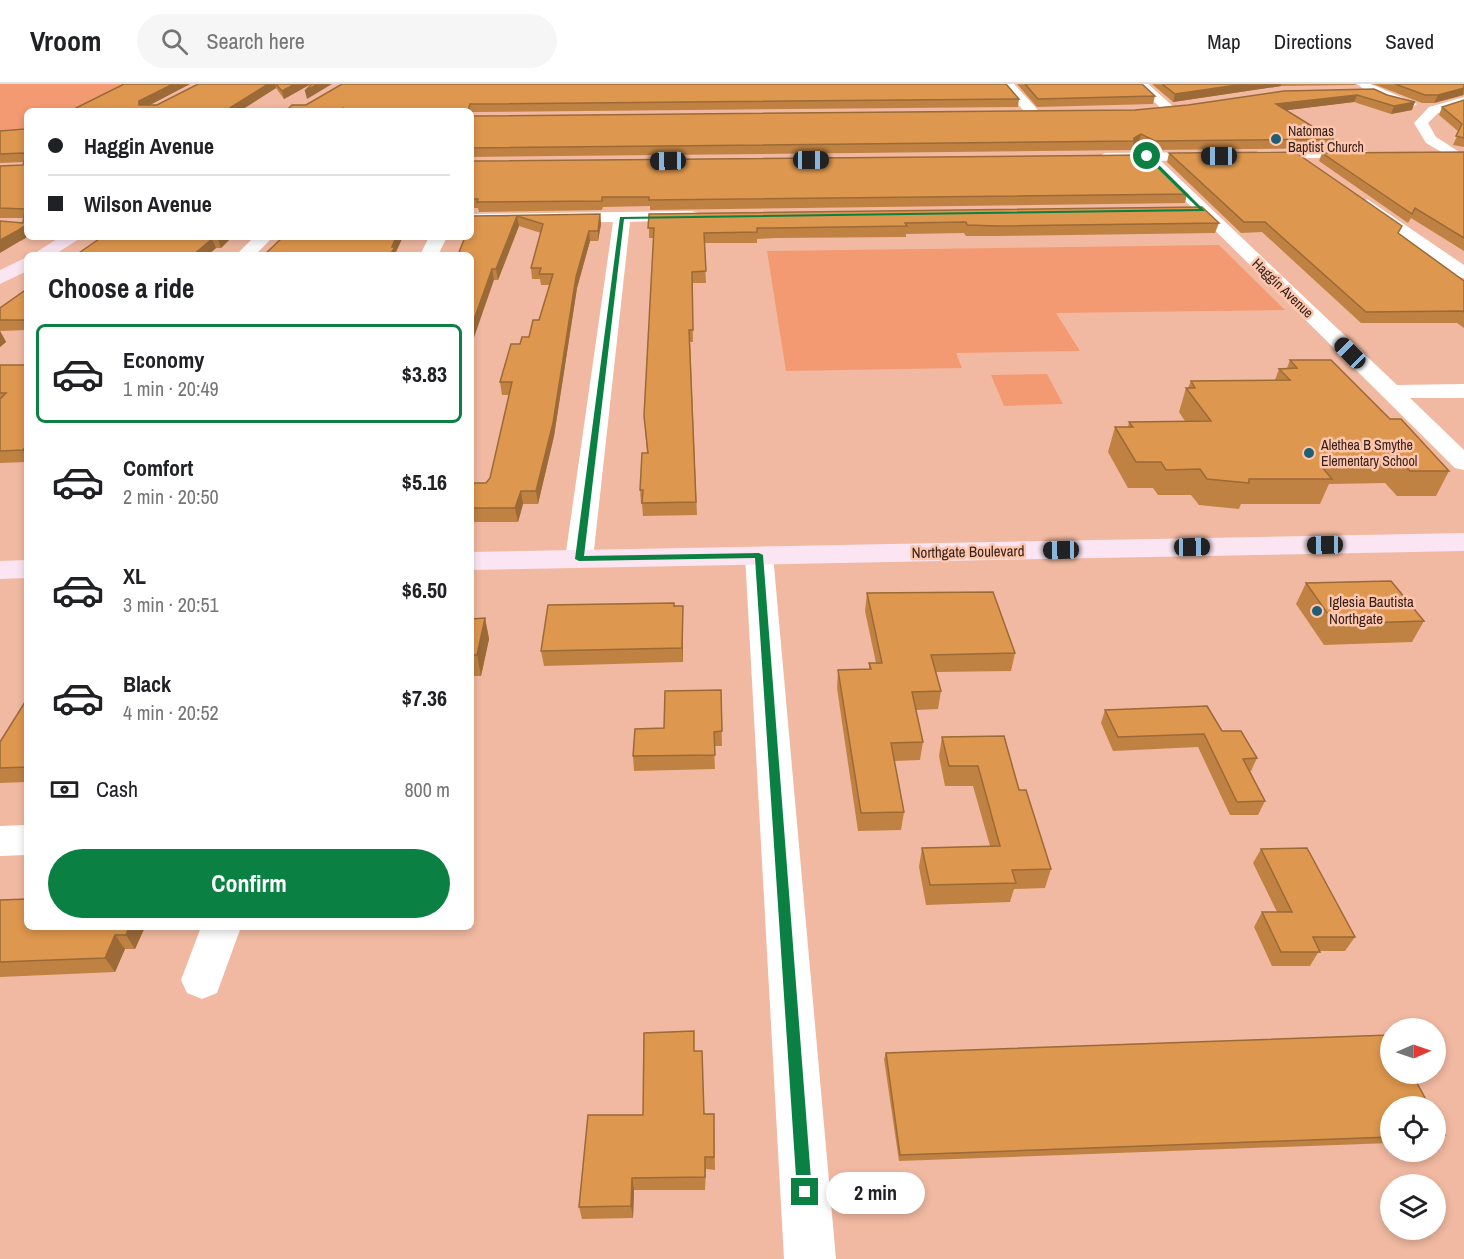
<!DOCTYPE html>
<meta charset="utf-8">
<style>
:root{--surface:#fff;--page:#f6f6f6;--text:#202124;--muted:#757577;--line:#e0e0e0;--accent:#0b8043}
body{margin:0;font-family:"Archivo Narrow",sans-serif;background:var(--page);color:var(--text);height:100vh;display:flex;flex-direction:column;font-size:22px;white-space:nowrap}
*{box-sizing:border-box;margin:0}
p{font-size:20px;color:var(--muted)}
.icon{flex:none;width:33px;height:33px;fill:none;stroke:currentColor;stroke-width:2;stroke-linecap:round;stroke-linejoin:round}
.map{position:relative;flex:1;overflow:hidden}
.drawer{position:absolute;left:24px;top:168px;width:450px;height:678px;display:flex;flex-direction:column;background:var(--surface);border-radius:9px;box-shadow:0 3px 9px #0003}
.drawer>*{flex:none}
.hud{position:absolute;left:24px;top:24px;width:450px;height:132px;border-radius:9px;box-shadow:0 3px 9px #0003;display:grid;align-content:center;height:132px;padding:0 24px;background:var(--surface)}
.needle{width:39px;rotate:88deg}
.fabs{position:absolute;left:1380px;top:934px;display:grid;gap:12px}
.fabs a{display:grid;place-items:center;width:66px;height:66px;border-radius:50%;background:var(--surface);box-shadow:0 3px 9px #0003;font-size:30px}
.end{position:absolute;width:27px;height:27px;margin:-14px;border:8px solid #0b8043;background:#fff;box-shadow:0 0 0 3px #fff}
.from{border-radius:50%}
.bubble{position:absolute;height:42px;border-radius:21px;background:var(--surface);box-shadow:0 3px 9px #0003;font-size:20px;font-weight:700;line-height:42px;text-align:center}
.car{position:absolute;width:18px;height:36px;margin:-18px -9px;border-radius:8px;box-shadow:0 0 4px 2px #0007;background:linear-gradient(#222 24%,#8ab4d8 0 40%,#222 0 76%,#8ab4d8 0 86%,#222 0)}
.hud b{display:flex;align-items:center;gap:21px;height:57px;font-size:22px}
.hud b+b{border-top:2px solid var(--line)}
.hud i{width:15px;height:15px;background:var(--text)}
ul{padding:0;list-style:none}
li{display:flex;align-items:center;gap:18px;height:99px;margin:0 12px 9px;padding:0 12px;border:3px solid transparent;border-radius:9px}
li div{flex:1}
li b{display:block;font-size:22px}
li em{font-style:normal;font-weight:700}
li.current{border-color:var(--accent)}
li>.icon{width:54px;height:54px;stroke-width:1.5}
h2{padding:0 24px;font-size:27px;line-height:72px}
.pay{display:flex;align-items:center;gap:15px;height:66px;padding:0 24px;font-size:22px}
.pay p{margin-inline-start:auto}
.button{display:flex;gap:12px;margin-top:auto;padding:12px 24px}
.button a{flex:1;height:69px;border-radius:36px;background:var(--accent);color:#fff;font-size:24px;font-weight:700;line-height:69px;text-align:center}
header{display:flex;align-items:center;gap:36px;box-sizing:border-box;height:84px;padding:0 30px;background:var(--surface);border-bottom:2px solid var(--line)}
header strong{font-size:28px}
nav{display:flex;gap:33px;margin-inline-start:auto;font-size:21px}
.search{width:420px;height:54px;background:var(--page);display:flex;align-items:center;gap:15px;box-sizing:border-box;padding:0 21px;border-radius:33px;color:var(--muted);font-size:22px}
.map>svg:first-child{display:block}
.green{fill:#f49a72}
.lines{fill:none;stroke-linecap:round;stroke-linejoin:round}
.minor{fill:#fff;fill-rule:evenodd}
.secondary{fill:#fbe5f2;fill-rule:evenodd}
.wall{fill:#bf8243}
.shaded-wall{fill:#9b6a37}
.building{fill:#de974e;stroke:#9b6a37;stroke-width:1.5}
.route{fill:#0b8043}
.poi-dot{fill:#1f5f74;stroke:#fec6ae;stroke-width:2}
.labels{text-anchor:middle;stroke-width:5;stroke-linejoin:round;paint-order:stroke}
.far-poi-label{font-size:14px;fill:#362118;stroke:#fec6ae;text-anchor:start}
.far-street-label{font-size:14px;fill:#362118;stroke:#fec6ae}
.street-label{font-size:15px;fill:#362118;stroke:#fec6ae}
.poi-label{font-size:15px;fill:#362118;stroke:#fec6ae;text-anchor:start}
</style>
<header>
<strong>Vroom</strong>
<div class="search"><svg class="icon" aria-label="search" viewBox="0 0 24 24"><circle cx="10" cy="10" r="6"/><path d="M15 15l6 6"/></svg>Search here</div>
<nav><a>Map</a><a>Directions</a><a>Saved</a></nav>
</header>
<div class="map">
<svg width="1464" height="1175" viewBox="0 0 1464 1175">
<rect width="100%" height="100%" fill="#f1b9a1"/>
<!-- green -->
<g class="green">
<path d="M 0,0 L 140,0 L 80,27 L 27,27 L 27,50 L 0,53 Z"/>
<path d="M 1219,161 L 1285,226 L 1056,229 L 1080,267 L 956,269 L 962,284 L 786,287 L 767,167 Z"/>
<path d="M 1047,290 L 1063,320 L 1004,322 L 991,291 Z"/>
</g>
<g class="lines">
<!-- minor -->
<g class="minor">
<path d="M 1001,0 L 1014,0 L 1038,26 L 1038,32 L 1028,32 Z"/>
<path d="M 1135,0 L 1148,0 L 1176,25 L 1175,28 L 1165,28 Z"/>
<path d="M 1357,0 L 1371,0 L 1417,20 L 1411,24 L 1373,12 Z"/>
<path d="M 1464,13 L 1464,21 L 1438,29 L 1428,39 L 1436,53 L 1464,71 L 1464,81 L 1426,59 L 1414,39 L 1429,23 Z"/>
<path d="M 1364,66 L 1371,70 L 1369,73 L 1258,75 L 1251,71 L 1258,67 Z"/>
<path d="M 1211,68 L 1218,72 L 1216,75 L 1158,77 L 1162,78 L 1397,301 L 1464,300 L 1464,314 L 1410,314 L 1464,366 L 1464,386 L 1455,384 L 1152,84 L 1150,81 L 1156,77 L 1105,77 L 1098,73 L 1105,69 Z"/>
<path d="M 1367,115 L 1464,181 L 1464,194 L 1458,193 L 1361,123 L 1359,120 Z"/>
<path d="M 692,127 L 698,129 L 700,132 L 698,135 L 630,138 L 593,475 L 589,481 L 579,483 L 569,481 L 565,475 L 613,138 L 471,140 L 471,130 Z"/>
<path d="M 254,153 L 273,153 L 255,171 L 236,171 Z"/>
<path d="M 429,153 L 447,153 L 438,171 L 420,171 Z"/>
<path d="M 759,463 L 769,465 L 773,471 L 836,1175 L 784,1175 L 745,471 L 749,465 Z"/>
<path d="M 27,741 L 27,771 L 0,772 L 0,742 Z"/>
<path d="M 201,843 L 241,843 L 217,909 L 202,915 L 187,909 L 181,896 Z"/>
</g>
<!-- secondary -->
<g class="secondary">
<path d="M 60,153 L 82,153 L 54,171 L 32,171 Z"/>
<path d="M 27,173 L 27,187 L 0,200 L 0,186 Z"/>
<path d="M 1464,449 L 1464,467 L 471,486 L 471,468 Z"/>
<path d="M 27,476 L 27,494 L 0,495 L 0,477 Z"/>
</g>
</g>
<!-- wall -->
<g class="wall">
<path d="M 124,0 L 190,0 L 150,21 L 157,21 L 198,0 L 311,0 L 284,15 L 276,4 L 240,27 L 70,27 Z"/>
<path d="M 1017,0 L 1142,0 L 1155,12 L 1153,20 L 1037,23 Z"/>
<path d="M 1152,0 L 1356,0 L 1355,1 L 1281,2 L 1173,18 Z"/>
<path d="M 1370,0 L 1464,0 L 1464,11 L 1434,19 L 1422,19 L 1376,1 Z"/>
<path d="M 1374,5 L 1412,26 L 1391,30 L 1354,18 L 1286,26 L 1333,55 L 1330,64 L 1153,66 L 1139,58 L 1133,62 L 1132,66 L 471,73 L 471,32 L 1135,26 Z"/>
<path d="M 1019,15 L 1018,23 L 471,28 L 286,27 L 306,21 Z"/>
<path d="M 1464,16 L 1464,63 L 1453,61 L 1459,48 L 1439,31 L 1442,23 Z"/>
<path d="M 25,45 L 27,153 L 21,157 L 23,134 L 0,134 L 0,82 L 23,81 L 24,78 L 0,79 L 0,47 Z"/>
<path d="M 1464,68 L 1464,167 L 1411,134 L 1408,139 L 1319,77 L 1322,69 Z"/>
<path d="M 1169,69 L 1399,150 L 1464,197 L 1464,244 L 1457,239 L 1361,239 L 1262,148 L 1241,149 L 1167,78 Z"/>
<path d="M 471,77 L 1187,110 L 1185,119 L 650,126 L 650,122 L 603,123 L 602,126 L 479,128 L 478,124 L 471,124 Z"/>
<path d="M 600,130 L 601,140 L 598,157 L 590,157 L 577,204 L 554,352 L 538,420 L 523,420 L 518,438 L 471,438 L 471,399 L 486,399 L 490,394 L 509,311 L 502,311 L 500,298 L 520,260 L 529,253 L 539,236 L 550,201 L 541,201 L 540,195 L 532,195 L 531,184 L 541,149 L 519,142 L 498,196 L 494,196 L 465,153 L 471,133 Z"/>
<path d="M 649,130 L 1219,139 L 1215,149 L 995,152 L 966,152 L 964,149 L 906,150 L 906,153 L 775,154 L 757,155 L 757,159 L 704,159 L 706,199 L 692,199 L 693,258 L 690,258 L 697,431 L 643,432 L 642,420 L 641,420 L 640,406 L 647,369 L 644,332 L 654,154 L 649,154 Z"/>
<path d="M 102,153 L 232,153 L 221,164 L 216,164 L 208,171 L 76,171 Z"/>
<path d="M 27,205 L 27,246 L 0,247 L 6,258 L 0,263 L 0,224 Z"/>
<path d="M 1290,276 L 1390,335 L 1449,387 L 1436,412 L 1397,412 L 1385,399 L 1329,400 L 1320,420 L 1241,420 L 1239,425 L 1199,421 L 1191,411 L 1158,411 L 1153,404 L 1128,404 L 1108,368 L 1115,343 L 1128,343 L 1129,338 L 1185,337 L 1179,328 L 1186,304 L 1188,304 L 1191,297 L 1275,296 L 1279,285 L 1287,284 Z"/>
<path d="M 0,281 L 27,281 L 27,378 L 0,379 Z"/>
<path d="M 1306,499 L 1424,537 L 1412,558 L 1324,561 L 1296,520 Z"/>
<path d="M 867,509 L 1015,569 L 1011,587 L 936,588 L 941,607 L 938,625 L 916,626 L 923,658 L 920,676 L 894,677 L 904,728 L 901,746 L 858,747 L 837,604 L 838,586 L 869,585 L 869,579 L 876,579 L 865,527 Z"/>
<path d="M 674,522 L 683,536 L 683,578 L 544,582 L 541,567 Z"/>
<path d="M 485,534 L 489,555 L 481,592 L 471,592 L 471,535 Z"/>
<path d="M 721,606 L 722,662 L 714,662 L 715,685 L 634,687 L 633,672 L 664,644 Z"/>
<path d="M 27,618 L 27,698 L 0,699 L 0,658 Z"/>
<path d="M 1105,626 L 1222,647 L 1257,674 L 1251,687 L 1250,687 L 1265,717 L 1258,731 L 1230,731 L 1198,663 L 1113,667 L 1101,639 Z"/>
<path d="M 942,653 L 1019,706 L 1051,785 L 1045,804 L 1014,805 L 1010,818 L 926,821 L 919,783 L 922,764 L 990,762 L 973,702 L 945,702 L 939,672 Z"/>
<path d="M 1261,765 L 1355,853 L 1345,867 L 1319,867 L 1310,882 L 1272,882 L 1254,843 L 1262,828 L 1277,828 L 1253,779 Z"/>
<path d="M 0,816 L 145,843 L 135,865 L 125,865 L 115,888 L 0,893 Z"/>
<path d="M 694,967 L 704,1030 L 714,1030 L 715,1086 L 706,1085 L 705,1106 L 634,1106 L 633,1134 L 582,1135 L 579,1123 L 643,1031 Z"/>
<path d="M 886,969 L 1390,1023 L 1390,1059 L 899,1077 L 884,975 Z"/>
<path d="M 1436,1033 L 1445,1051 L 1438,1057 L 1436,1058 Z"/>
</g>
<!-- shaded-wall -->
<g class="shaded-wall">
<path d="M 173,0 L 190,0 L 142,25 L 139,21 L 139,17 Z"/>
<path d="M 268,0 L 275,0 L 276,4 L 240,27 L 225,27 Z"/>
<path d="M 295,0 L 311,0 L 284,15 L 282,7 Z"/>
<path d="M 318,0 L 332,0 L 307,15 L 305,7 Z"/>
<path d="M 1244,0 L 1281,0 L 1281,2 L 1173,18 L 1175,10 Z"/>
<path d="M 1464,4 L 1463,11 L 1434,19 L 1438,11 Z"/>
<path d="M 1357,11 L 1354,18 L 1273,28 L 1276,20 Z"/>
<path d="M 1415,18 L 1412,26 L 1391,30 L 1394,22 Z"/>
<path d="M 1141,50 L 1139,58 L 1133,62 L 1134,54 Z"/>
<path d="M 600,130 L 601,140 L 598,157 L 598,147 Z"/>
<path d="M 517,132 L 519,142 L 498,196 L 496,185 Z"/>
<path d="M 27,140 L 27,153 L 0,169 L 0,156 Z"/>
<path d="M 589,147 L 590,157 L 577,204 L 554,352 L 538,420 L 536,407 L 576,193 Z"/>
<path d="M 219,153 L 232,153 L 221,164 L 218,155 Z"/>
<path d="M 396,153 L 403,153 L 396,168 L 397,171 L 390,171 L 392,163 Z"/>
<path d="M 212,155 L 216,164 L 208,171 L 193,171 Z"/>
<path d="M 492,185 L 494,196 L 471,262 L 471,244 Z"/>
<path d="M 0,247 L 6,258 L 0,263 Z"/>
<path d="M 27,361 L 27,374 L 23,366 Z"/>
<path d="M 521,407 L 523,420 L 518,438 L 515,424 Z"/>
<path d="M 683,522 L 683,578 L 682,564 Z"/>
<path d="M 485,534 L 489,555 L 481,592 L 477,571 Z"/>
<path d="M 471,623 L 474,637 L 471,654 Z"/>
<path d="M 129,843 L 145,843 L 135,865 L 126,851 Z"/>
<path d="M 115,851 L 125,865 L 115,888 L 105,874 Z"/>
<path d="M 632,1094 L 634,1106 L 633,1134 L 631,1122 Z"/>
</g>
<!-- building -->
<g class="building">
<path d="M 124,0 L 173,0 L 139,17 L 139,21 L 157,21 L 198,0 L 268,0 L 225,27 L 70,27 Z"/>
<path d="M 276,0 L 295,0 L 282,7 Z"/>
<path d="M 312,0 L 318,0 L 305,7 Z"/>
<path d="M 342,0 L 1006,0 L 1019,15 L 470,20 L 468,27 L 347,27 L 343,24 L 340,27 L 286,27 L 292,21 L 306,21 Z"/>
<path d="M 1025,0 L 1142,0 L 1155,12 L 1038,15 Z"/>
<path d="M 1162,0 L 1244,0 L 1175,10 Z"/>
<path d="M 1395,0 L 1464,0 L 1464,4 L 1438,11 L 1425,11 Z"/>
<path d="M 1374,5 L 1387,11 L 1415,18 L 1394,22 L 1357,11 L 1276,20 L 1333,55 L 1155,57 L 1141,50 L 1134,54 L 1134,57 L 471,64 L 471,32 L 1135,26 L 1188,21 L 1284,7 Z"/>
<path d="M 1464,16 L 1464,54 L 1456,52 L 1462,40 L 1442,23 Z"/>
<path d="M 27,44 L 27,140 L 17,147 L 0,156 L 0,137 L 23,139 L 25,125 L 0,124 L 0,82 L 23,81 L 26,71 L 23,69 L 0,70 L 0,47 L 25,45 Z"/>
<path d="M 1295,68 L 1402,142 L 1398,149 L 1464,197 L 1464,228 L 1462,227 L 1366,228 L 1265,138 L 1244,138 L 1169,69 Z"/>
<path d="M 1464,68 L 1464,154 L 1415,124 L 1412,130 L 1322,69 Z"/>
<path d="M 1146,71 L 1187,110 L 649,116 L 649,113 L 602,113 L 602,117 L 477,118 L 478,115 L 471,115 L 471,77 Z"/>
<path d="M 1202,123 L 1219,139 L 997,142 L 967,141 L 966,138 L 905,139 L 907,142 L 775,144 L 757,144 L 757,148 L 704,149 L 706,187 L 692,188 L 693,246 L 689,246 L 696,418 L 642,419 L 643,406 L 640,406 L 642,369 L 648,369 L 644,332 L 654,144 L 648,144 L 649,130 Z"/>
<path d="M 600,130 L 598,147 L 589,147 L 576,193 L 553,339 L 536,407 L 521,407 L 515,424 L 471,424 L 471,399 L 486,399 L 490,394 L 512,298 L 500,298 L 511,260 L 520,260 L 522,253 L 529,253 L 533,236 L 539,236 L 553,190 L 539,190 L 541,184 L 531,184 L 543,140 L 517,132 L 496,185 L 492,185 L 471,244 L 471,171 L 458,171 L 465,153 L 471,153 L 471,132 Z"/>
<path d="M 102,153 L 219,153 L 218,155 L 212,155 L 193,171 L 76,171 Z"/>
<path d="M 278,153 L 396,153 L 392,163 L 395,163 L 390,171 L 264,171 L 282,154 L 277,154 Z"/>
<path d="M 27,205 L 27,236 L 0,236 L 0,224 Z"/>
<path d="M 1290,276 L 1331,276 L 1390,335 L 1401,335 L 1449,387 L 1410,387 L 1397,374 L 1326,375 L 1332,383 L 1322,383 L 1332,395 L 1249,395 L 1249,399 L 1207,395 L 1200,385 L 1166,386 L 1161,378 L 1136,378 L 1115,343 L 1133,343 L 1129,338 L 1211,337 L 1186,304 L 1195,304 L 1191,297 L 1290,296 L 1279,285 L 1297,284 Z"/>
<path d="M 0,281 L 27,281 L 27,361 L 23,366 L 0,367 L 0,315 L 6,309 L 0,309 Z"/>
<path d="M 1391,497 L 1424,537 L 1335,540 L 1306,499 Z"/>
<path d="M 993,508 L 1015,569 L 931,571 L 941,607 L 912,608 L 923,658 L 891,659 L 904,728 L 861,729 L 838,586 L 871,585 L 869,579 L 882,579 L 867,509 Z"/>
<path d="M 674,519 L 674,522 L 683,522 L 682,564 L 541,567 L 548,521 Z"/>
<path d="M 485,534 L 477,571 L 471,571 L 471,535 Z"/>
<path d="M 721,606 L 722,647 L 714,648 L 715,671 L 633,672 L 635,645 L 664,644 L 665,607 Z"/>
<path d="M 25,618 L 27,618 L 27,683 L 0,684 L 0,658 Z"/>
<path d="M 1207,622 L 1222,647 L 1241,647 L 1257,674 L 1243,675 L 1265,717 L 1237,718 L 1204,650 L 1118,653 L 1105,626 Z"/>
<path d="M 1004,652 L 1019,706 L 1026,706 L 1051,785 L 1012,786 L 1016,799 L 930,801 L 922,764 L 1000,762 L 978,682 L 949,682 L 942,653 Z"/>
<path d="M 1307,764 L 1355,853 L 1313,853 L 1320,868 L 1281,868 L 1262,828 L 1292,828 L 1261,765 Z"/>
<path d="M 27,815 L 27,843 L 129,843 L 126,851 L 115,851 L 105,874 L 0,878 L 0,816 Z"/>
<path d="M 694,947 L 694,967 L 702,967 L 704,1030 L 714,1030 L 714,1073 L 705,1073 L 705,1093 L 632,1094 L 631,1122 L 579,1123 L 588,1031 L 643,1031 L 644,949 Z"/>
<path d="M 1390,951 L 1390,990 L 1412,990 L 1430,1023 L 1390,1023 L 1390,1053 L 900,1071 L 886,969 Z"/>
<path d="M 1436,1033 L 1445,1051 L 1436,1051 Z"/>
</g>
<!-- route -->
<path class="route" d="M 1149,71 L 1205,127 L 624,135 L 584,472 L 759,469 L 763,471 L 812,1108 L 810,1113 L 805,1115 L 800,1113 L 797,1108 L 755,474 L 579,477 L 575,475 L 620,133 L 1199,125 L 1145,72 Z"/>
<!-- markers -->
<g class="poi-dot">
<circle cx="1276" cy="55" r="6"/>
<circle cx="1309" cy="369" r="6"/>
<circle cx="1317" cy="527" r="6"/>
</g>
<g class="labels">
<!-- far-poi labels -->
<g class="far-poi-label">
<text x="1288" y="52">Natomas<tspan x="1288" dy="16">Baptist Church</tspan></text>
<text x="1321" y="366">Alethea B Smythe<tspan x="1321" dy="16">Elementary School</tspan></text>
</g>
<!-- far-street labels -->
<g class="far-street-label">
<text transform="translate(1283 204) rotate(44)" y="5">Haggin Avenue</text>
</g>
<!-- street labels -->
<g class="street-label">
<text transform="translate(968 468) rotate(-1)" y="5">Northgate Boulevard</text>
</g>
<!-- poi labels -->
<g class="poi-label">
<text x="1329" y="523">Iglesia Bautista<tspan x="1329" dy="17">Northgate</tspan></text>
</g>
</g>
</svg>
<div class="fabs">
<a><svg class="needle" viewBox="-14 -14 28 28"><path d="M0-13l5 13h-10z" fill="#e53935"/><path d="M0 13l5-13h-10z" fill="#757577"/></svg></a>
<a><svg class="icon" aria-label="locate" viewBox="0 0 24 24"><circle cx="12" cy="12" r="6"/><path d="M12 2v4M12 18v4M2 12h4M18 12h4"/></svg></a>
<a><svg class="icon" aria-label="layers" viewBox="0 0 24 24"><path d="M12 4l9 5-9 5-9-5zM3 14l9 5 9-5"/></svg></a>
</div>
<i class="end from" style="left:1147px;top:72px"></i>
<i class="end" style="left:805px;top:1108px"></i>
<div class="bubble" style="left:826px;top:1088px;width:99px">2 min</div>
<i class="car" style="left:1219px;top:72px;rotate:270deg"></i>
<i class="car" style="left:811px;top:76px;rotate:90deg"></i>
<i class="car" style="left:668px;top:77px;rotate:269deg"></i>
<i class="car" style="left:1350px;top:269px;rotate:315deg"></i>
<i class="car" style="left:1325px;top:461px;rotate:269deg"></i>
<i class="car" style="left:1192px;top:463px;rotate:89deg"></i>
<i class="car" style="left:1061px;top:466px;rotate:269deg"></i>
<div class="hud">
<b><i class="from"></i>Haggin Avenue</b>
<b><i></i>Wilson Avenue</b>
</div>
<section class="drawer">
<h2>Choose a ride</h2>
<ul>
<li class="current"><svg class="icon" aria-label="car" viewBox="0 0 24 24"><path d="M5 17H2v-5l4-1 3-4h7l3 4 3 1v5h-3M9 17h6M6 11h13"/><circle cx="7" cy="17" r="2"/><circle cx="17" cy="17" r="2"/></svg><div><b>Economy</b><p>1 min · 20:49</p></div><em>$3.83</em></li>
<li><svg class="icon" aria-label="car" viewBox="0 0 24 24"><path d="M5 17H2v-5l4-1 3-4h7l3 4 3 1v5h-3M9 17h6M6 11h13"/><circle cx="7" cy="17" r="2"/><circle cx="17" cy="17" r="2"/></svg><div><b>Comfort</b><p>2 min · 20:50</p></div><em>$5.16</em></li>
<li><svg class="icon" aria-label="car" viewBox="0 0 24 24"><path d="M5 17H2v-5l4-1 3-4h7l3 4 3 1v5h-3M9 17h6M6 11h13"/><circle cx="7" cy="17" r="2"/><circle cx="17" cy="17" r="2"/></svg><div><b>XL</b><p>3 min · 20:51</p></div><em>$6.50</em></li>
<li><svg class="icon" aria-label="car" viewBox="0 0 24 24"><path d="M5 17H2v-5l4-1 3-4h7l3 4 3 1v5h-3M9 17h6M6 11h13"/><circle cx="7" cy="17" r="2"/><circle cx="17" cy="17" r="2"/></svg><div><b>Black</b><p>4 min · 20:52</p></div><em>$7.36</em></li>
</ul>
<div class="pay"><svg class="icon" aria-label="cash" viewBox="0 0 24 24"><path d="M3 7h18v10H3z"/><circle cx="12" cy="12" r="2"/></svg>Cash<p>800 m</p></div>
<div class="button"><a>Confirm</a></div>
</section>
</div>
